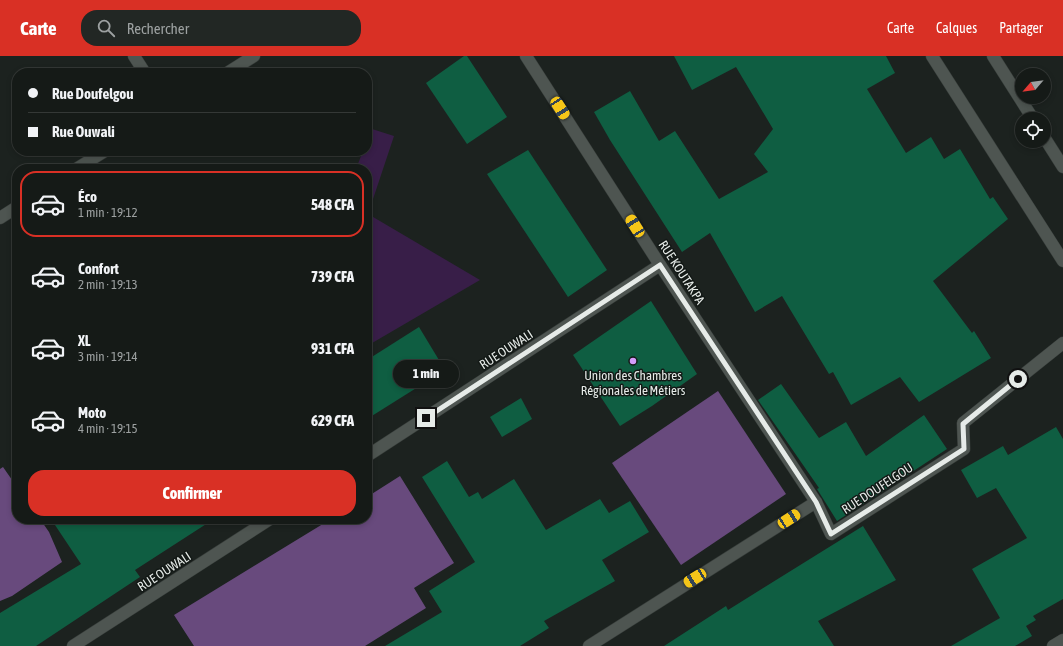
<!DOCTYPE html>
<html lang="fr">
<meta charset="utf-8">
<style>
:root{--surface:#151a17;--page:#222724;--text:#f1f3f6;--muted:#9da1a1;--line:#343836;--accent:#d93025}
body{margin:0;font-family:"Asap Condensed",sans-serif;background:var(--page);color:var(--text);height:100vh;display:flex;flex-direction:column;font-size:15px;white-space:nowrap}
*{box-sizing:border-box;margin:0}
p{font-size:13px;color:var(--muted)}
.icon{flex:none;width:22px;height:22px;fill:none;stroke:currentColor;stroke-width:2;stroke-linecap:round;stroke-linejoin:round}
.map{position:relative;flex:1;overflow:hidden}
.side{position:absolute;left:12px;top:108px;width:360px;height:360px;display:flex;flex-direction:column;background:var(--surface);border-radius:16px;box-shadow:0 2px 6px #0003,0 0 0 1px var(--line)}
.side>*{flex:none}
.hud{position:absolute;left:12px;top:12px;width:360px;height:88px;border-radius:16px;box-shadow:0 2px 6px #0003,0 0 0 1px var(--line);display:grid;align-content:center;height:88px;padding:0 16px;background:var(--surface)}
.needle{width:26px;rotate:242deg}
.controls{position:absolute;left:1015px;top:12px;display:grid;gap:8px}
.controls a{display:grid;place-items:center;width:36px;height:36px;border-radius:50%;background:var(--surface);box-shadow:0 2px 6px #0003,0 0 0 1px var(--line);font-size:20px}
.end{position:absolute;width:18px;height:18px;margin:-9px;border:5px solid #e6ebe8;background:#111;box-shadow:0 0 0 2px #111}
.from{border-radius:50%}
.bubble{position:absolute;height:28px;border-radius:14px;background:var(--surface);box-shadow:0 2px 6px #0003,0 0 0 1px var(--line);font-size:13px;font-weight:800;line-height:28px;text-align:center}
.car{position:absolute;width:12px;height:24px;margin:-12px -6px;border-radius:5px;box-shadow:0 0 3px 1px #0007;background:linear-gradient(#f5c518 24%,#345 0 40%,#f5c518 0 76%,#345 0 86%,#f5c518 0)}
.hud b{display:flex;align-items:center;gap:14px;height:38px;font-size:15px}
.hud b+b{border-top:1px solid var(--line)}
.hud i{width:10px;height:10px;background:var(--text)}
ul{padding:7px 0 0;list-style:none}
li{display:flex;align-items:center;gap:12px;height:66px;margin:0 8px 6px;padding:0 8px;border:2px solid transparent;border-radius:16px}
li div{flex:1}
li b{display:block;font-size:15px}
li em{font-style:normal;font-weight:800}
li.on{border-color:var(--accent)}
li>.icon{width:36px;height:36px;stroke-width:1.5}
.action{display:flex;gap:8px;margin-top:auto;padding:8px 16px}
.action a{flex:1;height:46px;border-radius:16px;background:var(--accent);color:#fff;font-size:16px;font-weight:800;line-height:46px;text-align:center}
header{display:flex;align-items:center;gap:24px;box-sizing:border-box;height:56px;padding:0 20px;background:var(--accent);color:#fff}
header strong{font-size:19px}
nav{display:flex;gap:22px;margin-inline-start:auto;font-size:14px}
.search{width:280px;height:36px;background:var(--page);display:flex;align-items:center;gap:10px;box-sizing:border-box;padding:0 14px;border-radius:16px;color:var(--muted);font-size:15px}
.map>svg:first-child{display:block}
.green{fill:#381e48}
.forest{fill:#684a7d}
.building{fill:#0f5e42}
.lines{fill:none;stroke-linecap:round;stroke-linejoin:round}
.street-casing{stroke:#373d3a;stroke-width:13}
.secondary-casing{stroke:#373d3a;stroke-width:13}
.street{stroke:#4e5551;stroke-width:12}
.secondary{stroke:#4e5551;stroke-width:12}
.route{stroke:#e6ebe8;stroke-width:5}
.poi-dot{fill:#d59cfb;stroke:#131916;stroke-width:1.5}
.labels{text-anchor:middle;stroke-width:3;stroke-linejoin:round;paint-order:stroke}
.street-label{font-size:13px;fill:#e6ebe8;stroke:#131916}
.poi-label{font-size:13px;fill:#e6ebe8;stroke:#131916}
</style>
<header>
<strong>Carte</strong>
<div class="search"><svg class="icon" aria-label="search" viewBox="0 0 24 24"><circle cx="10" cy="10" r="6"/><path d="M15 15l6 6"/></svg>Rechercher</div>
<nav><a>Carte</a><a>Calques</a><a>Partager</a></nav>
</header>
<div class="map">
<svg width="1063" height="590" viewBox="0 0 1063 590">
<rect width="100%" height="100%" fill="#1c221f"/>
<!-- green -->
<path class="green" d="M 372,73 L 394,80 L 368,158 L 480,224 L 367,290 L 367,113 L 356,113 L 363,95 L 367,95 L 367,85 Z"/>
<!-- forest -->
<g class="forest">
<path d="M 718,335 L 786,438 L 681,509 L 612,407 Z"/>
<path d="M 3,411 L 17,431 L 17,463 L 40,463 L 49,476 L 62,506 L 12,540 L 0,545 L 0,413 Z"/>
<path d="M 400,420 L 454,507 L 414,532 L 426,552 L 365,590 L 194,590 L 174,559 L 331,463 L 367,463 L 367,441 Z"/>
</g>
<!-- building -->
<g class="building">
<path d="M 464,0 L 467,0 L 507,61 L 467,88 L 426,27 Z"/>
<path d="M 674,0 L 886,0 L 895,17 L 867,33 L 906,97 L 931,81 L 944,103 L 960,93 L 990,143 L 993,141 L 1008,163 L 933,225 L 972,277 L 974,275 L 991,302 L 919,346 L 900,321 L 851,349 L 833,316 L 829,318 L 782,240 L 755,256 L 710,177 L 682,196 L 610,84 L 594,56 L 630,35 L 659,85 L 675,75 L 719,143 L 768,116 L 754,98 L 773,73 L 736,11 L 692,34 Z"/>
<path d="M 528,94 L 607,214 L 568,241 L 487,118 Z"/>
<path d="M 651,245 L 697,318 L 652,350 L 620,370 L 573,299 Z"/>
<path d="M 419,271 L 445,314 L 367,363 L 367,304 Z"/>
<path d="M 781,328 L 819,382 L 846,366 L 866,400 L 924,359 L 947,393 L 837,465 L 817,433 L 819,432 L 758,344 Z"/>
<path d="M 521,342 L 532,363 L 502,381 L 490,361 Z"/>
<path d="M 1056,371 L 1063,383 L 1063,543 L 1033,560 L 1036,564 L 1026,570 L 1032,580 L 1015,590 L 951,590 L 1000,562 L 972,513 L 1027,482 L 996,432 L 977,442 L 961,414 L 1003,390 L 1008,399 Z"/>
<path d="M 447,405 L 469,441 L 478,436 L 482,443 L 514,423 L 546,474 L 600,443 L 609,457 L 630,445 L 649,476 L 602,504 L 615,525 L 544,565 L 549,572 L 520,590 L 385,590 L 442,556 L 429,535 L 475,506 L 422,421 Z"/>
<path d="M 51,463 L 214,463 L 135,514 L 140,521 L 36,590 L 0,590 L 0,557 L 81,508 Z"/>
<path d="M 863,470 L 896,524 L 818,565 L 834,590 L 664,590 L 726,550 L 728,554 Z"/>
</g>
<g class="lines">
<defs>
<g id="street">
<path d="M 134,0 L 145,17"/>
<path d="M 526,0 L 660,209 L 816,446"/>
<path d="M 227,17 L 254,0"/>
<path d="M 76,113 L 105,95"/>
<path d="M 0,162 L 17,151"/>
<path d="M 367,400 L 660,209"/>
<path d="M 73,590 L 270,463"/>
<path d="M 589,590 L 816,446 L 831,478 L 964,393 L 963,367 L 1063,287"/>
<path d="M 1053,590 L 1063,584"/>
</g>
<g id="secondary">
<path d="M 932,0 L 1063,205"/>
<path d="M 993,0 L 1033,63"/>
<path d="M 1044,81 L 1063,111"/>
</g>
</defs>
<!-- street casing -->
<use href="#street" class="street-casing"/>
<!-- secondary casing -->
<use href="#secondary" class="secondary-casing"/>
<!-- street -->
<use href="#street" class="street"/>
<!-- secondary -->
<use href="#secondary" class="secondary"/>
</g>
<g class="lines">
<!-- route -->
<path class="route" d="M 426,362 L 660,209 L 816,446 L 831,478 L 964,393 L 963,368 L 1018,323"/>
</g>
<!-- markers -->
<circle class="poi-dot" cx="633" cy="305" r="4"/>
<g class="labels">
<!-- street labels -->
<g class="street-label">
<text transform="translate(682 216) rotate(57)" y="5">RUE KOUTAKPA</text>
<text transform="translate(506 293) rotate(-33)" y="5">RUE OUWALI</text>
<text transform="translate(877 432) rotate(-33)" y="5">RUE DOUFELGOU</text>
<text transform="translate(164 515) rotate(-33)" y="5">RUE OUWALI</text>
</g>
<!-- poi labels -->
<g class="poi-label">
<text x="633" y="324">Union des Chambres<tspan x="633" dy="15">Régionales de Métiers</tspan></text>
</g>
</g>
</svg>
<div class="controls">
<a><svg class="needle" viewBox="-14 -14 28 28"><path d="M0-13l5 13h-10z" fill="#e53935"/><path d="M0 13l5-13h-10z" fill="#9da1a1"/></svg></a>
<a><svg class="icon" aria-label="locate" viewBox="0 0 24 24"><circle cx="12" cy="12" r="6"/><path d="M12 2v4M12 18v4M2 12h4M18 12h4"/></svg></a>
</div>
<i class="end from" style="left:1018px;top:323px"></i>
<i class="end" style="left:426px;top:362px"></i>
<div class="bubble" style="left:393px;top:304px;width:66px">1 min</div>
<i class="car" style="left:560px;top:52px;rotate:147deg"></i>
<i class="car" style="left:635px;top:170px;rotate:328deg"></i>
<i class="car" style="left:789px;top:463px;rotate:57deg"></i>
<i class="car" style="left:695px;top:522px;rotate:238deg"></i>
<div class="hud">
<b><i class="from"></i>Rue Doufelgou</b>
<b><i></i>Rue Ouwali</b>
</div>
<section class="side">
<ul>
<li class="on"><svg class="icon" aria-label="car" viewBox="0 0 24 24"><path d="M5 17H2v-5l4-1 3-4h7l3 4 3 1v5h-3M9 17h6M6 11h13"/><circle cx="7" cy="17" r="2"/><circle cx="17" cy="17" r="2"/></svg><div><b>Éco</b><p>1 min · 19:12</p></div><em>548 CFA</em></li>
<li><svg class="icon" aria-label="car" viewBox="0 0 24 24"><path d="M5 17H2v-5l4-1 3-4h7l3 4 3 1v5h-3M9 17h6M6 11h13"/><circle cx="7" cy="17" r="2"/><circle cx="17" cy="17" r="2"/></svg><div><b>Confort</b><p>2 min · 19:13</p></div><em>739 CFA</em></li>
<li><svg class="icon" aria-label="car" viewBox="0 0 24 24"><path d="M5 17H2v-5l4-1 3-4h7l3 4 3 1v5h-3M9 17h6M6 11h13"/><circle cx="7" cy="17" r="2"/><circle cx="17" cy="17" r="2"/></svg><div><b>XL</b><p>3 min · 19:14</p></div><em>931 CFA</em></li>
<li><svg class="icon" aria-label="car" viewBox="0 0 24 24"><path d="M5 17H2v-5l4-1 3-4h7l3 4 3 1v5h-3M9 17h6M6 11h13"/><circle cx="7" cy="17" r="2"/><circle cx="17" cy="17" r="2"/></svg><div><b>Moto</b><p>4 min · 19:15</p></div><em>629 CFA</em></li>
</ul>
<div class="action"><a>Confirmer</a></div>
</section>
</div>
